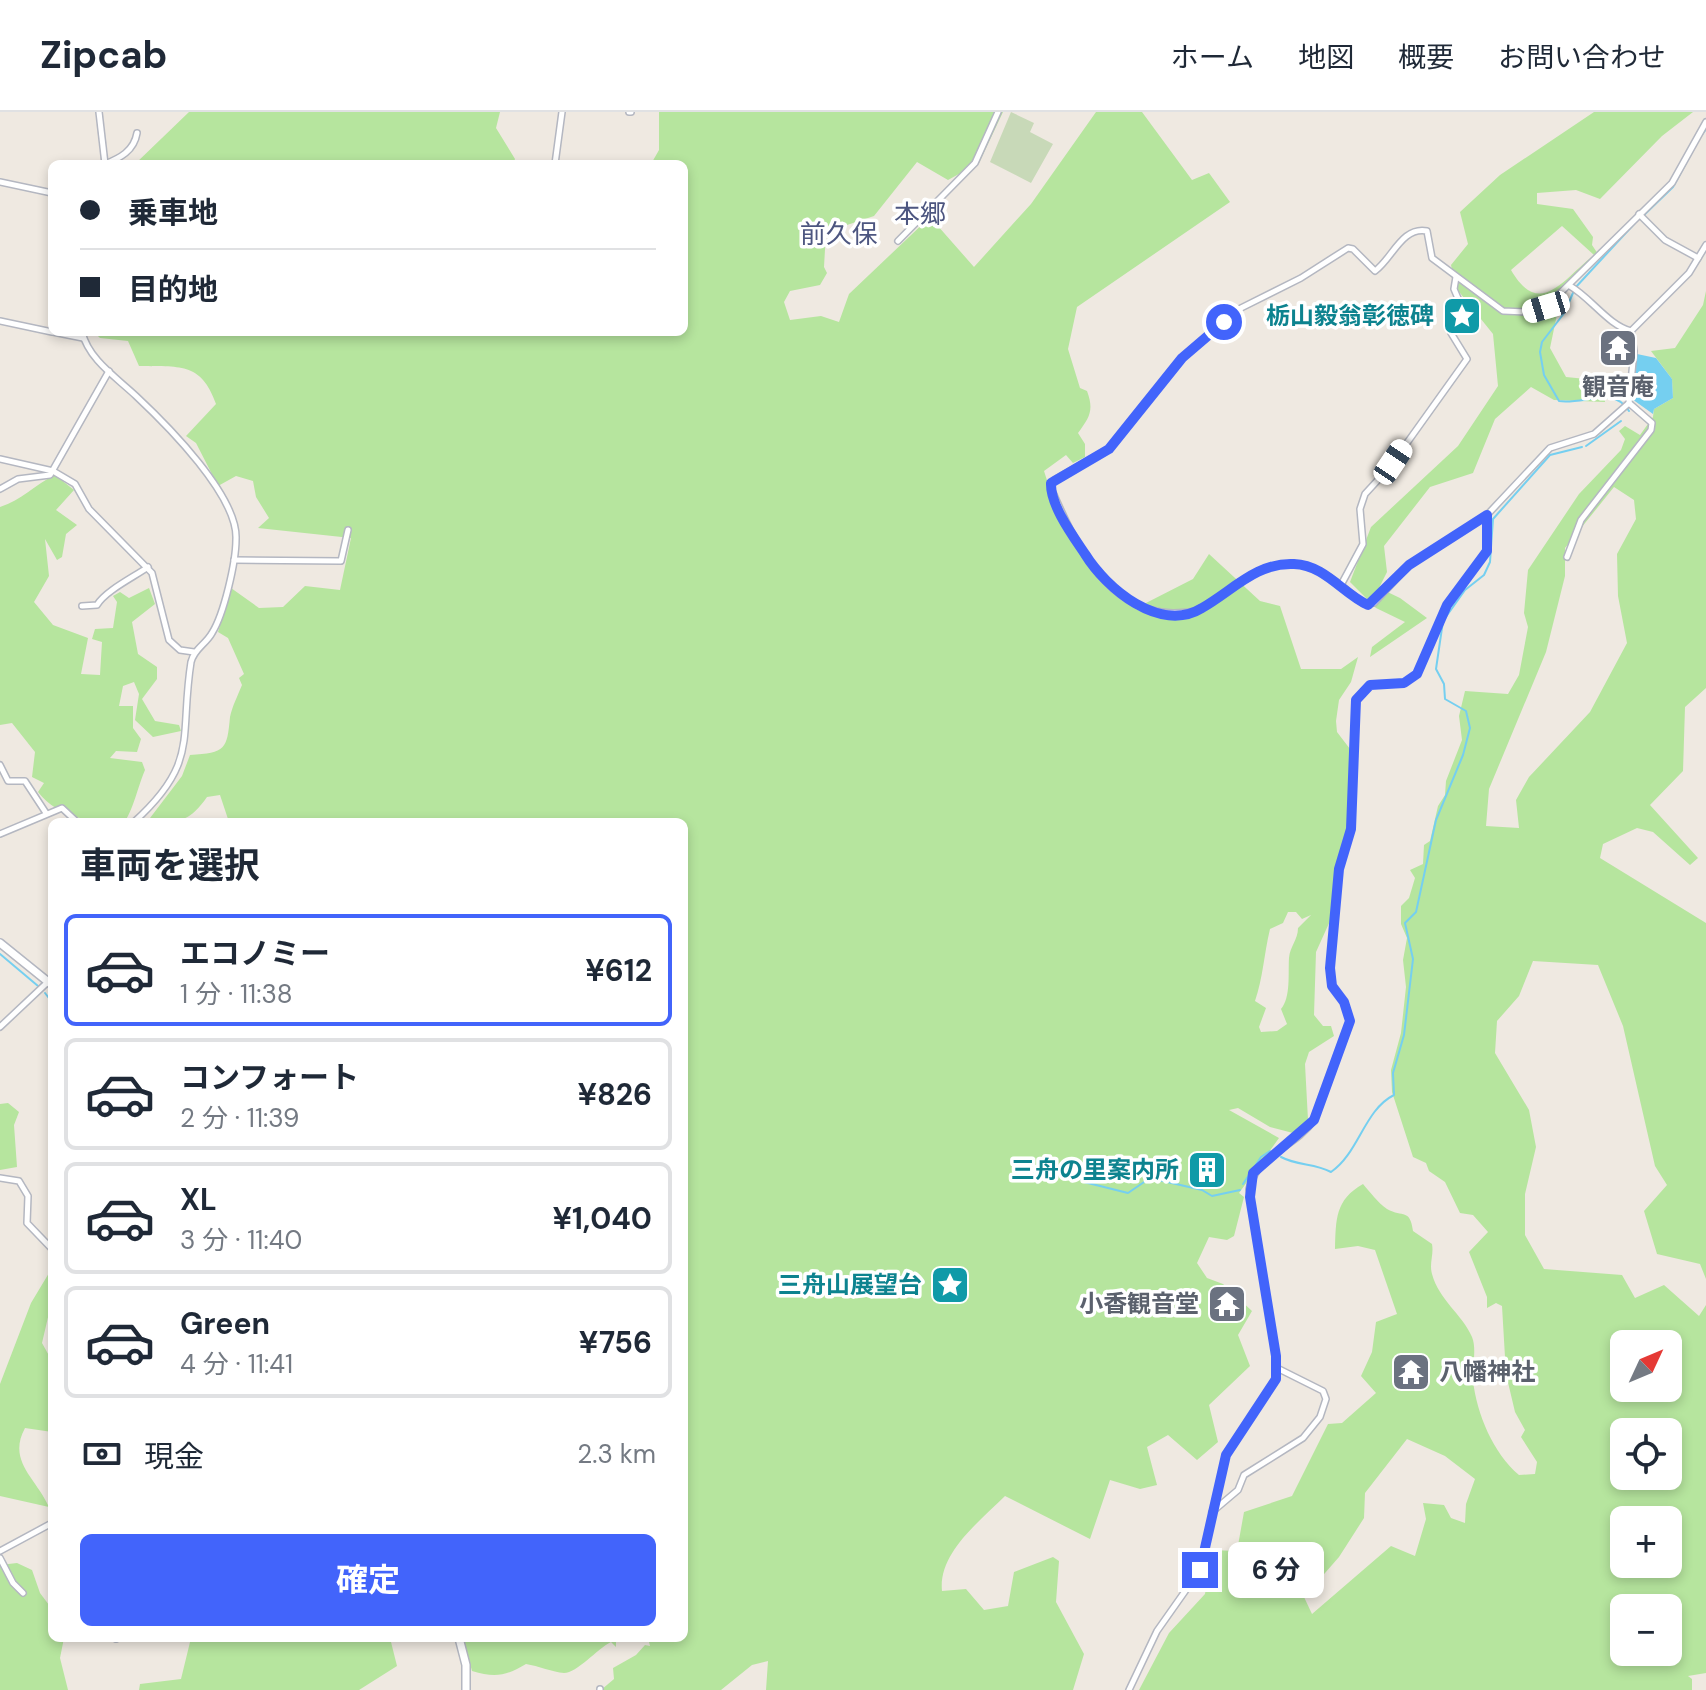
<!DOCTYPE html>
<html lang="ja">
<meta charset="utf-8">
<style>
:root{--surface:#fff;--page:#f2f2f3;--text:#1f2937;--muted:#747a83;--line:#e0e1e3;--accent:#4264fb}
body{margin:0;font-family:"DM Sans","Noto Sans JP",sans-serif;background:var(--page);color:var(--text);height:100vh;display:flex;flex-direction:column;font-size:30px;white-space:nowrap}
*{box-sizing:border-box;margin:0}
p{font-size:26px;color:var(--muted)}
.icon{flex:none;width:44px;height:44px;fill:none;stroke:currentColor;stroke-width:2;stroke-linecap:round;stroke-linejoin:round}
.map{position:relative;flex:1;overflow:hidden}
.sheet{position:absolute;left:48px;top:706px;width:640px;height:824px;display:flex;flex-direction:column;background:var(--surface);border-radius:12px;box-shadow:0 4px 12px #0003}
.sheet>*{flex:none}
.top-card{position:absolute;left:48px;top:48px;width:640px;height:176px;border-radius:12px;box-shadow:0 4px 12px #0003;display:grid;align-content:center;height:176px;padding:0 32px;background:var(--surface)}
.needle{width:52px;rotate:46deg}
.tools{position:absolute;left:1610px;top:1218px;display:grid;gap:16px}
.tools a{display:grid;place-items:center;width:72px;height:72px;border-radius:12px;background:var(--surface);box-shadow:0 4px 12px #0003;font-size:40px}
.end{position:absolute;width:36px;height:36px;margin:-18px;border:10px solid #4264fb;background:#fff;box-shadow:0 0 0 4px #fff}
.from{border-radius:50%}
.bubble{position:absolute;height:56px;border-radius:12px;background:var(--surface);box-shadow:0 4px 12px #0003;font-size:26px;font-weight:700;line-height:56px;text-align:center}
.car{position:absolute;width:24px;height:48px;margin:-24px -12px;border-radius:10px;box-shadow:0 0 6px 2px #0007;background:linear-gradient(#fff 24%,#345 0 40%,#fff 0 76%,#345 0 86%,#fff 0)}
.top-card b{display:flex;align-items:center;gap:28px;height:76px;font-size:30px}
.top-card b+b{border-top:2px solid var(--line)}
.top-card i{width:20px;height:20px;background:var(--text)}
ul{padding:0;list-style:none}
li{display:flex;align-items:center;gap:24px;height:112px;margin:0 16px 12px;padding:0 16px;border:4px solid var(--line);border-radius:12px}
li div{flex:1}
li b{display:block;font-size:30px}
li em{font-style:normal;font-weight:700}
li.active{border-color:var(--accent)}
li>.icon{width:72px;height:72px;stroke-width:1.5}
h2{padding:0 32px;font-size:36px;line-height:96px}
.pay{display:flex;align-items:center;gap:20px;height:88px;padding:0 32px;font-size:30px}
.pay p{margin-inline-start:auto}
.action{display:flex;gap:16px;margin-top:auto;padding:16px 32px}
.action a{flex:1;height:92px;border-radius:12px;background:var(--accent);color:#fff;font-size:32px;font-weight:700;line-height:92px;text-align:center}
header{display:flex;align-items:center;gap:48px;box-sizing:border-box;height:112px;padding:0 40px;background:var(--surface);border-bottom:2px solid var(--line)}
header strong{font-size:38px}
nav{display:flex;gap:44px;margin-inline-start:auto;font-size:28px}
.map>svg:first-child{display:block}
.green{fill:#b6e59e;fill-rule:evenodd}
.cemetery{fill:#c8d9b8}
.water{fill:#75cff0}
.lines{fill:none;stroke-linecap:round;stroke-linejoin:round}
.stream{stroke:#75cff0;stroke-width:2}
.minor-casing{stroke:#b4b7c1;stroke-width:8}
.tertiary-casing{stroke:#b4b7c1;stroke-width:10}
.minor{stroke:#fff;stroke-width:5}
.tertiary{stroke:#fff;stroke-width:7}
.route{stroke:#4264fb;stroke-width:10}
.labels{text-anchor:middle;stroke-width:7;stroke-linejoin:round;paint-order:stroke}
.culture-label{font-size:24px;font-weight:bold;fill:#0d838f;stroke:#fff;text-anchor:end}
.worship-label{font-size:24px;font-weight:bold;fill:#5b616d;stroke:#fff}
.neighbourhood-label{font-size:26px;fill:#4d5680;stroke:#fff}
</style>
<header>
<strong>Zipcab</strong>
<nav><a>ホーム</a><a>地図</a><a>概要</a><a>お問い合わせ</a></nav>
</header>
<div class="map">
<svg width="1706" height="1578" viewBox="0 0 1706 1578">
<rect width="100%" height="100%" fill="#efe9e1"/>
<!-- green -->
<g class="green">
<path d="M 189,0 L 500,0 L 496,16 L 515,47 L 513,52 L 135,52 Z"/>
<path d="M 659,0 L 1003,0 L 979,51 L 948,68 L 917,50 L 874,104 L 826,120 L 824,155 L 827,161 L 820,173 L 790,179 L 784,190 L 790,208 L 821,204 L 839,210 L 849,182 L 930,105 L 974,155 L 1031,92 L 1096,0 L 1142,0 L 1192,68 L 1209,61 L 1230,90 L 1077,195 L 1068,237 L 1080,276 L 1087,279 C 1094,298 1090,305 1078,321 L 1085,332 L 1085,345 L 1073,351 L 1066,343 L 1044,359 C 1061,415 1090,456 1137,490 L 1136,497 L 1140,499 L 1144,492 L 1193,467 L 1209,442 L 1260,489 L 1280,494 L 1301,557 L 1341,557 L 1358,545 L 1351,570 L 1339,588 L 1336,609 L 1337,620 L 1350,637 L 1348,721 L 1336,758 L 1330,809 L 1316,840 L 1314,903 L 1323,914 L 1331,914 L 1334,924 L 1309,940 L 1305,952 L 1308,1008 L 1293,1021 L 1270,1015 L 1238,996 L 1229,998 L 1279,1026 L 1239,1081 L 1244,1085 L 1234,1124 L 1227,1128 L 1209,1125 L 1197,1151 L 1207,1166 L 1223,1172 L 1252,1199 L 1238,1223 L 1250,1254 L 1209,1293 L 1218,1330 L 1197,1348 L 1168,1323 L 1147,1335 L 1157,1373 L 1140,1377 L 1110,1368 L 1090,1427 L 1005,1384 C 980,1409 938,1441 942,1479 L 966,1477 L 984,1498 L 1008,1494 L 1014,1460 L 1053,1445 L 1059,1449 L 1056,1490 L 1084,1542 L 1073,1578 L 766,1578 L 768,1549 L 752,1553 L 721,1578 L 601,1578 L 614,1567 L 613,1556 L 636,1543 L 645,1533 L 650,1534 L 648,1526 L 684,1526 L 684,710 L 229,710 L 220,683 L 207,685 C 188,712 178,710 147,710 L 182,664 L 190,643 C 226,641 227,637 230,605 C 232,595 238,583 242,573 L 239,566 L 244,562 L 228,526 L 218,520 L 231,476 L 259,496 L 283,495 L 305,474 L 340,478 L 351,426 L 258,416 L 269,406 L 256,385 L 253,369 L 236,364 L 218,374 L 196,331 L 186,324 L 216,292 C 201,249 178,255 139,254 L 128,229 L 100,226 L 94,220 L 684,220 L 684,52 L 651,52 L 659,38 ZM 1288,800 L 1296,800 L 1302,807 L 1311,803 L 1298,816 C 1298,828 1290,834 1289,846 C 1288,862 1291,885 1281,897 L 1287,912 L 1277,919 L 1261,920 L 1259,915 L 1266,896 L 1255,889 C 1263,866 1264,842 1270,817 L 1283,811 Z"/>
<path d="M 1594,0 L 1693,0 L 1662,24 L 1600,87 L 1576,78 L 1537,81 L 1537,92 L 1573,97 L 1593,125 L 1592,133 L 1598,142 L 1573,167 L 1559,193 L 1550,236 L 1566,265 L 1596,268 L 1604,277 L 1605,290 L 1554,288 L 1531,275 L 1495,307 L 1473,361 L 1430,375 L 1384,434 L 1387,460 L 1379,476 L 1400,486 L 1427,506 L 1370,545 L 1372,535 L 1405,510 L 1376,496 L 1350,470 L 1371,415 L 1458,334 L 1498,274 L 1493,222 L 1456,176 L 1451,153 L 1468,132 L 1460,100 L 1500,63 ZM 1562,114 L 1594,143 C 1564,166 1540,208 1511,158 Z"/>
<path d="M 1706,179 L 1706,576 L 1685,595 L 1683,659 L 1650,693 L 1698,746 L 1690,753 L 1653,720 L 1637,716 L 1603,732 L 1600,746 L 1706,811 L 1706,1167 L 1700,1152 L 1657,1142 L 1644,1099 L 1667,1073 L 1655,1054 L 1623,914 L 1598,853 L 1533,849 L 1519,884 L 1497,909 L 1495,941 L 1529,998 L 1536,1035 L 1525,1082 L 1525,1123 L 1544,1157 L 1622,1163 L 1635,1186 L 1664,1173 L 1699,1204 L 1706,1193 L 1706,1561 L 1688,1564 L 1692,1567 L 1692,1578 L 1139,1578 L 1169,1521 L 1205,1482 L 1212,1438 L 1237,1439 L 1244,1400 L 1292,1384 L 1328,1312 L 1342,1311 L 1376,1281 L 1361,1264 L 1372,1240 L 1376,1210 L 1397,1202 L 1375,1138 L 1358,1134 L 1335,1137 C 1336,1107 1335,1088 1363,1072 C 1370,1080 1378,1091 1387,1097 C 1403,1106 1410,1096 1413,1119 L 1432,1132 C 1434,1143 1429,1151 1432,1162 C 1439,1188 1462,1202 1472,1225 C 1477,1237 1472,1256 1473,1269 C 1477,1302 1493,1341 1519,1363 L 1535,1362 L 1537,1350 L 1521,1325 L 1525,1318 L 1515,1300 L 1506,1262 L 1502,1194 L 1496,1191 L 1487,1196 L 1487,1185 L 1469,1140 L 1488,1120 L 1473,1103 L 1460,1101 L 1445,1070 L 1429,1059 L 1426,1051 L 1413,1045 L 1392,980 L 1391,958 L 1401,921 L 1406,875 L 1403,848 L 1407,826 L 1401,812 L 1401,794 L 1409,786 L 1415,766 L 1410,758 L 1423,752 L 1424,733 L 1430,729 L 1438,694 L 1445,683 L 1446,669 L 1462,628 L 1459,604 L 1465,579 L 1508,582 L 1519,563 L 1528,515 L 1524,501 L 1528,458 L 1579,382 L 1621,338 L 1625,327 L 1619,319 L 1625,314 L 1640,323 L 1653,305 L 1654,297 L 1673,286 L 1672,267 L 1651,239 L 1675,236 L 1703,193 ZM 1614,375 L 1634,388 L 1636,407 L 1617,442 L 1618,484 L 1627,531 L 1590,600 L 1529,665 L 1516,688 L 1519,716 L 1486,714 L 1489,677 L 1546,540 L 1565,464 L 1565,436 ZM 1624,1232 L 1668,1232 L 1668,1276 L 1624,1276 ZM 1624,1320 L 1668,1320 L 1668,1364 L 1624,1364 ZM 1407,1327 L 1445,1344 L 1475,1367 L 1466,1392 L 1465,1411 L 1451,1406 L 1444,1393 L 1423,1391 L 1426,1407 L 1415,1444 L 1391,1434 L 1312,1502 L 1304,1485 L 1339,1445 L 1364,1406 L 1365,1381 ZM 1624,1408 L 1668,1408 L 1668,1452 L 1624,1452 ZM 1624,1496 L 1668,1496 L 1668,1540 L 1624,1540 Z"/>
<path d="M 55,363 L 74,378 L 56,398 L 77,413 L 66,422 L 62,445 L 57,448 L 45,427 L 49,464 L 34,490 L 53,513 L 88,526 L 81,562 L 100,563 L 102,530 L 92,527 L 95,517 L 113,516 L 117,490 L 113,484 L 120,480 L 129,486 L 149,476 L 155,492 L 132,510 L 138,542 L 157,555 L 157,567 L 142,587 L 155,609 L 179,613 L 181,619 L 153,625 L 135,608 L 139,582 L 134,570 L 123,574 L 119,594 L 133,594 L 133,616 L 141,627 L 137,640 L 116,639 L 110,646 L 142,650 L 145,658 C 139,671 132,702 124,710 C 92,710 59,707 38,680 L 44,671 L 32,665 L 35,640 L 12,611 L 0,613 L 0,395 C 22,388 34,373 55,363 Z"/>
<path d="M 8,991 L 19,1000 L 14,1013 L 17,1055 L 0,1058 L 0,992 Z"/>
<path d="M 52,1156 L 52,1188 L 42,1231 L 52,1249 L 52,1320 L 25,1316 C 7,1349 36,1366 49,1395 L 0,1384 L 0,1272 L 31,1191 Z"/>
<path d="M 17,1451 L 32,1458 L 40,1481 L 52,1497 L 52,1526 L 64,1526 L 60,1546 L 68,1578 L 0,1578 L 0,1453 Z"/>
<path d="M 191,1526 L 390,1526 L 397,1554 L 359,1578 L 139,1578 L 140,1572 L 181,1567 Z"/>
<path d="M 463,1526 L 616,1526 L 616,1535 L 611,1530 C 597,1537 577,1561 564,1561 C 553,1560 538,1554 526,1552 C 506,1564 495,1566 472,1559 Z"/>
</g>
<!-- cemetery -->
<path class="cemetery" d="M 1011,0 L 1034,11 L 1030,20 L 1053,32 L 1031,71 L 990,50 Z"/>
<!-- water -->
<path class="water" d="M 1637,242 L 1656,246 L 1672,267 L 1673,286 L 1654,297 L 1653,302 L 1632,287 Z"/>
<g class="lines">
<!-- stream -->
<g class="stream">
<path d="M 1701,24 L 1706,17"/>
<path d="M 1643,104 L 1673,75 L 1692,40"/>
<path d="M 1629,299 C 1613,273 1584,293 1559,289 L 1544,263 L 1540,240 L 1542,230 L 1565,200 L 1575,176 L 1635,111"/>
<path d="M 1586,334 L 1621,309"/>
<path d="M 0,842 L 38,874"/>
<path d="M 45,881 L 52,890"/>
<path d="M 1281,1045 C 1298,1054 1314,1051 1331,1060 C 1359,1041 1364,998 1394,983 L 1393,961 L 1404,923 L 1413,847 L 1405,811 L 1416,800 L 1436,708 L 1463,643 L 1470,616 L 1466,599 L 1445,587 L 1444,572 L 1436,557 L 1443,509 L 1465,478 L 1484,463 L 1490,450 L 1493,407 L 1550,343 L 1582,335"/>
<path d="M 1079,1066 L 1084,1070 L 1128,1081 L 1150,1066 L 1202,1078 L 1212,1084 L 1240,1078"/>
<path d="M 1243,1072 L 1261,1045 L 1270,1039"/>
</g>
<defs>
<g id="minor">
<path d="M 99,0 L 105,52"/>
<path d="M 629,0 L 631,0"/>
<path d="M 1706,10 L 1672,71 L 1546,195 L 1529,200 L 1503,199 L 1432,146 L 1427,119 C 1402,114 1392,147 1375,159 L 1353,137 L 1348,136 L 1301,166 L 1241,196 L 1182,246 L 1109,337 L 1054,368 L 1051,376 C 1074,429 1106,500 1173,501 C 1183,501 1195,501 1203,496 C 1231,478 1259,449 1295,452 C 1321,454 1345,476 1364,492 L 1374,491 L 1409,453 L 1487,403 L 1550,336 L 1594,322 L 1629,291 L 1634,239 L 1631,219 L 1689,161 L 1706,133"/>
<path d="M 105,52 C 120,46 134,39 137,21"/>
<path d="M 555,52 L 562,0"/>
<path d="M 0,70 L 52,81"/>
<path d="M 1639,102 L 1665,128 L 1698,146"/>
<path d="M 898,129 L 975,51 L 998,0"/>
<path d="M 1570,174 C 1591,186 1608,213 1631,219"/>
<path d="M 0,209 L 52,220"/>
<path d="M 53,220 L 83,226"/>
<path d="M 82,220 C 89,248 116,265 136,284 C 167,313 238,384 236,427 C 236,450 224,502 212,521 C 206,532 194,537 191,550 C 179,626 200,650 134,710"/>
<path d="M 0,347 L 53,359 L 75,372 L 89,397 L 152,461 L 169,528 L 180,538 L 194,540"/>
<path d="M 0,377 L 18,367 L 50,363 L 109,259"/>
<path d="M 1567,445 L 1581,408 L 1651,318 L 1652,311 L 1629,291"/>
<path d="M 234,448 L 341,449 L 348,418"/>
<path d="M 1341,473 L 1363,432 L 1360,397 L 1365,382 L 1389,356 L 1467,247 L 1451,221 L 1460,191 L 1454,177 L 1456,165"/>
<path d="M 82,494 L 97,493 C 105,479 134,465 148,455"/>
<path d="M 0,653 L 8,669 L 25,669 L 46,701"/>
<path d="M 0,722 L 62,696 L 77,710"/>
<path d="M 0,915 L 52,866"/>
<path d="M 0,1066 L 19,1069 L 28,1084 L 27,1111 L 52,1137"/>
<path d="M 1212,1400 L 1238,1378 L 1244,1363 L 1303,1326 L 1320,1305 L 1326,1287 L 1323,1279 L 1277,1256"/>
<path d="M 0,1439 L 52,1411"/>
<path d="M 0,1446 L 13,1471 L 23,1481"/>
<path d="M 116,1527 L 116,1526"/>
<path d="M 600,1578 L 600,1577"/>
<path d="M 1129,1578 L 1157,1519 L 1200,1458 L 1226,1343 L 1276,1267 L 1276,1244 L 1249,1077 C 1258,1040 1294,1037 1314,1008 L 1350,909 L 1344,890 L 1332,874 L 1330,856 L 1339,757 L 1351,717 L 1356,588 L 1370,573 L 1404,571 L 1417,562 L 1447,493 L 1487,439 L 1487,403"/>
</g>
<g id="tertiary">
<path d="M 0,831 L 52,873"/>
<path d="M 459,1526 L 466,1553 L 466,1578"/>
</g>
</defs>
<!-- minor casing -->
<use href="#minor" class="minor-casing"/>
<!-- tertiary casing -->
<use href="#tertiary" class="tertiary-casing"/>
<!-- minor -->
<use href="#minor" class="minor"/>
<!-- tertiary -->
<use href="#tertiary" class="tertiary"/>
</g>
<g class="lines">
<!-- route -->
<path class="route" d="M 1200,1458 L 1226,1343 L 1276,1267 L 1276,1244 L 1250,1085 L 1253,1061 L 1314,1008 L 1350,909 L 1344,890 L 1332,874 L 1330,856 L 1339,757 L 1351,717 L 1356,588 L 1370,573 L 1404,571 L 1417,562 L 1447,493 L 1487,439 L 1487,403 L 1409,453 L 1368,493 C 1343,482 1325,453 1294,452 C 1257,450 1232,479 1202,496 C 1160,522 1106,476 1085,442 C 1073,424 1050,393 1051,371 L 1109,337 L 1182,246 L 1224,210"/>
</g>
<!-- icons -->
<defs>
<symbol id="sight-square" viewBox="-11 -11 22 22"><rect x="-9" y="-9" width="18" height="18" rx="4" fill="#0f9aa8" stroke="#fff"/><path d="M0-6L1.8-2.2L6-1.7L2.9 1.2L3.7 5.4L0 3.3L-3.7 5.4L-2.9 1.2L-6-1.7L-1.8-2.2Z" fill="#fff"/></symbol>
<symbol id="temple-square" viewBox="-11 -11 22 22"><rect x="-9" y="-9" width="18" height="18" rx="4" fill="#6b7280" stroke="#fff"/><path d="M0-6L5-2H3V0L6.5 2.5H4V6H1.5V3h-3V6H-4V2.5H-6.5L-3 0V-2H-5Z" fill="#fff"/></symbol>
<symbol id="building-square" viewBox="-11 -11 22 22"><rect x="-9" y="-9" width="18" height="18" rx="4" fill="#0f9aa8" stroke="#fff"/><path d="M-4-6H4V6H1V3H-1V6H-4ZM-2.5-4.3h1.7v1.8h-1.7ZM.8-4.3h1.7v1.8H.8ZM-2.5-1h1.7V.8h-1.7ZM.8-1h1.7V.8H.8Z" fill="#fff"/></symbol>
</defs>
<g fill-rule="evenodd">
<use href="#sight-square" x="1440" y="182" width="44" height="44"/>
<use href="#temple-square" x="1596" y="214" width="44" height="44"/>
<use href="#building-square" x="1185" y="1036" width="44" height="44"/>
<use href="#sight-square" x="928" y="1151" width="44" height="44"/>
<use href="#temple-square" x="1205" y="1170" width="44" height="44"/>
<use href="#temple-square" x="1389" y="1238" width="44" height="44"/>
</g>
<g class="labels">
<!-- culture labels -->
<g class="culture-label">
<text x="1434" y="212">栃山毅翁彰徳碑</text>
<text x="1179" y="1066">三舟の里案内所</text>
<text x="922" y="1181">三舟山展望台</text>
</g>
<!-- worship labels -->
<g class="worship-label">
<text x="1618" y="283">観音庵</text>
<text x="1199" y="1200" text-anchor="end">小香観音堂</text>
<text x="1439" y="1268" text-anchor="start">八幡神社</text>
</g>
<!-- neighbourhood labels -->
<g class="neighbourhood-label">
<text x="920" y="111">本郷</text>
<text x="839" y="131">前久保</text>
</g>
</g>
</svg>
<div class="tools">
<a><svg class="needle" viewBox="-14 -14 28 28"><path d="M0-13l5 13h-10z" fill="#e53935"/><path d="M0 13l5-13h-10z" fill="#747a83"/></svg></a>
<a><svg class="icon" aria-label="locate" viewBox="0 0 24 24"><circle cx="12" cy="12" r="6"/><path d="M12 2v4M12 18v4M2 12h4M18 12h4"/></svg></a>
<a>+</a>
<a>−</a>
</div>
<i class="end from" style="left:1224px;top:210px"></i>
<i class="end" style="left:1200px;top:1458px"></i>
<div class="bubble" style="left:1228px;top:1430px;width:96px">6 分</div>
<i class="car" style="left:1546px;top:195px;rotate:253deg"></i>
<i class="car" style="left:1393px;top:350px;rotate:34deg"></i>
<div class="top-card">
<b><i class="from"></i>乗車地</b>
<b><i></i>目的地</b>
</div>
<section class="sheet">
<h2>車両を選択</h2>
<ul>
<li class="active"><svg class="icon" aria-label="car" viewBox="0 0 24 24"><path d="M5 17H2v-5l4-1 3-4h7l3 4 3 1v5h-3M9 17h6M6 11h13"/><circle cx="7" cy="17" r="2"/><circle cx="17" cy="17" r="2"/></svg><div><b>エコノミー</b><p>1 分 · 11:38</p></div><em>¥612</em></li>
<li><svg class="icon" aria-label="car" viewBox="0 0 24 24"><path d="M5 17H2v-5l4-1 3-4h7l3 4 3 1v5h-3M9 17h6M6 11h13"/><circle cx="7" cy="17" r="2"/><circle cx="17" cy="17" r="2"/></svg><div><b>コンフォート</b><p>2 分 · 11:39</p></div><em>¥826</em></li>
<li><svg class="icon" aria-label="car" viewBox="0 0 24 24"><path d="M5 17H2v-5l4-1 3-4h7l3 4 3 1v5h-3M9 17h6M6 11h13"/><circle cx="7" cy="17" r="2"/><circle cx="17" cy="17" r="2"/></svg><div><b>XL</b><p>3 分 · 11:40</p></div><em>¥1,040</em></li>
<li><svg class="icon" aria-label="car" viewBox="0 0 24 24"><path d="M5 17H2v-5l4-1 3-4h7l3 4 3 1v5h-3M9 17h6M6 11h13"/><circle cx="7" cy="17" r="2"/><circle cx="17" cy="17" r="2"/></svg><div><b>Green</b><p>4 分 · 11:41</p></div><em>¥756</em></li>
</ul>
<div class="pay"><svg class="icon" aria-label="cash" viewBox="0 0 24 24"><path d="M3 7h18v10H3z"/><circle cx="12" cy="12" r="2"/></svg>現金<p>2.3 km</p></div>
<div class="action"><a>確定</a></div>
</section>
</div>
